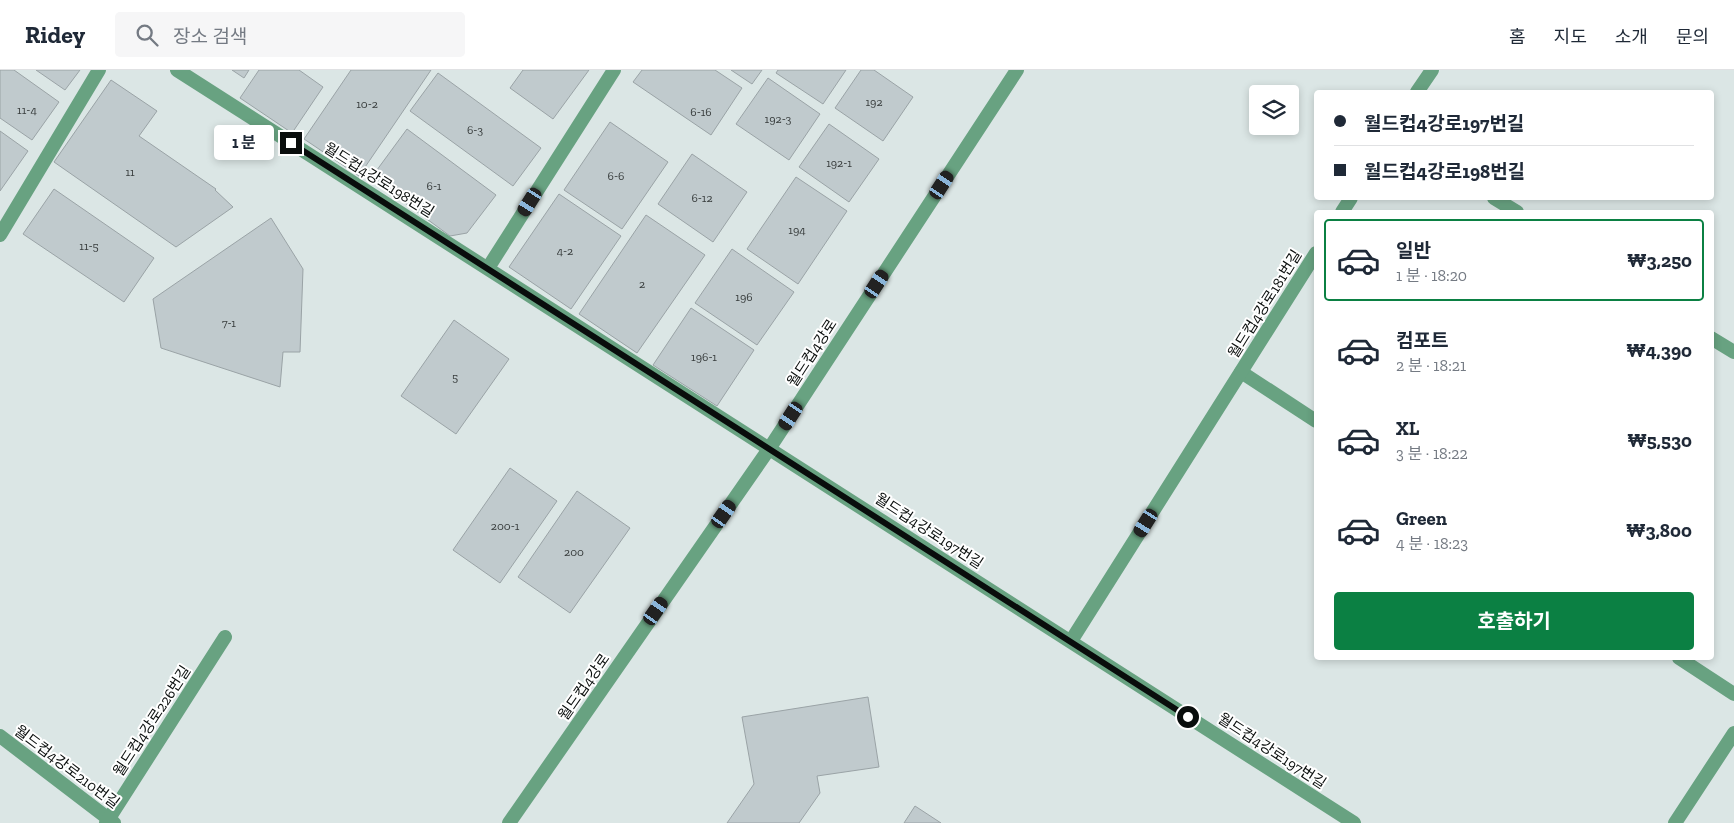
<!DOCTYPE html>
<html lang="ko">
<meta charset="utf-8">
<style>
:root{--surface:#fff;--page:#f6f6f7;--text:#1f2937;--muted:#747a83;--line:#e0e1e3;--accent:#0b8043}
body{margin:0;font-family:"Zilla Slab","Noto Sans KR",serif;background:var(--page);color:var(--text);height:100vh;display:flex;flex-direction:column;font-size:19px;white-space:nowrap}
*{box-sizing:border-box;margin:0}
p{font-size:16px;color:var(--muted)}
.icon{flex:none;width:28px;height:28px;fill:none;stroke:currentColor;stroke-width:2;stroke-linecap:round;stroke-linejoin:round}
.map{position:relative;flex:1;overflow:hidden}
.drawer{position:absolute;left:1314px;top:140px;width:400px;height:450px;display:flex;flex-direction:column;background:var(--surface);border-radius:5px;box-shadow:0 2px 8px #0003}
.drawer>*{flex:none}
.top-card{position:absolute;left:1314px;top:20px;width:400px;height:110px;border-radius:5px;box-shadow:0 2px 8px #0003;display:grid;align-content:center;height:110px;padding:0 20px;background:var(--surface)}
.controls{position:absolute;left:1249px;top:15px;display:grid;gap:10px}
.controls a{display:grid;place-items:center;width:50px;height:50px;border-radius:5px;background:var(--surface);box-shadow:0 2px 8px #0003;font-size:25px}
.end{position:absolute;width:22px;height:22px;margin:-11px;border:6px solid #090d0c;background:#fff;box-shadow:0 0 0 2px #fff}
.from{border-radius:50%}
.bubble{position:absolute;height:35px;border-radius:5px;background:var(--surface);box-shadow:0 2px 8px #0003;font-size:16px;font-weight:700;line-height:35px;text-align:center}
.car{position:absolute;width:15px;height:30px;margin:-15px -8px;border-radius:6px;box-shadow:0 0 4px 1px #0007;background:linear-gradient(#222 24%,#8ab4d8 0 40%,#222 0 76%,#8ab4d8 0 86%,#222 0)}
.top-card b{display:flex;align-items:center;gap:18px;height:48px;font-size:19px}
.top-card b+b{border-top:1px solid var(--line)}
.top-card i{width:12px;height:12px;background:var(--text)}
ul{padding:9px 0 0;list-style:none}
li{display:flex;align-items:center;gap:15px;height:82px;margin:0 10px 8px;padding:0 10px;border:2px solid transparent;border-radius:5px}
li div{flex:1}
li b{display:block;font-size:19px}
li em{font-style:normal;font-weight:700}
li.active{border-color:var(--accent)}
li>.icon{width:45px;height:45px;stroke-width:1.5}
.button{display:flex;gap:10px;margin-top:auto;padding:10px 20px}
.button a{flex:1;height:58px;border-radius:5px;background:var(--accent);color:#fff;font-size:20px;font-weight:700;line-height:58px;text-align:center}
header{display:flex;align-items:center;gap:30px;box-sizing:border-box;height:70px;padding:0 25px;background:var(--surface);border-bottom:1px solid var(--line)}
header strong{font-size:24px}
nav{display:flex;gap:28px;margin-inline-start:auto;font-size:18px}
.search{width:350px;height:45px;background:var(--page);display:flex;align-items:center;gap:12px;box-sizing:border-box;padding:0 18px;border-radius:5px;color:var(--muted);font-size:19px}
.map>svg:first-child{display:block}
.building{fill:#c0cacd;stroke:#9aa3a6}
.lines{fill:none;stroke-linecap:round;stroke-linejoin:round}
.minor{stroke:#68a281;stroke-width:14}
.tertiary{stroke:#68a281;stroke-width:14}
.route{stroke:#090d0c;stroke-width:6}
.labels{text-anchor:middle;stroke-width:4;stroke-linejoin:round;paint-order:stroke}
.number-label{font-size:12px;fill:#373c3c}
.street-label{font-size:15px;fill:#090d0c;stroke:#fff}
</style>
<header>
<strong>Ridey</strong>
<div class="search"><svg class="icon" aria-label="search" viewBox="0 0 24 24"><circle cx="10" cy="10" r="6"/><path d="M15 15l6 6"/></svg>장소 검색</div>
<nav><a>홈</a><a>지도</a><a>소개</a><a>문의</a></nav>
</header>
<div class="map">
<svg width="1734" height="753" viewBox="0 0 1734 753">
<rect width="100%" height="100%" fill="#dbe6e5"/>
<!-- building -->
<g class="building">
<path d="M 0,0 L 14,0 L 59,32 L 32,70 L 0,48 Z"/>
<path d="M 36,0 L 80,0 L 65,20 Z"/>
<path d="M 232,0 L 249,0 L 244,8 Z"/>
<path d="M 259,0 L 299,0 L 323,17 L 292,63 L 240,28 Z"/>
<path d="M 351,0 L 431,0 L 359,106 L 304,69 Z"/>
<path d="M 523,0 L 589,0 L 553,49 L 510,18 Z"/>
<path d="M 642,0 L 715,0 L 742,18 L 711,65 L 633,12 Z"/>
<path d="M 731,0 L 762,0 L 752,14 Z"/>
<path d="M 778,0 L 846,0 L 823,34 L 776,3 Z"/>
<path d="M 861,0 L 874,0 L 913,27 L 883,71 L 835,38 Z"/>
<path d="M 438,3 L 541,78 L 513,116 L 410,41 Z"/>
<path d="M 768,8 L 820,44 L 789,90 L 736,54 Z"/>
<path d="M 111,10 L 157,41 L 139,66 L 216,119 L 215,120 L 233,137 L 176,177 L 54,92 Z"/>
<path d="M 610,52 L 668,92 L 622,159 L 564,120 Z"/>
<path d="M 829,54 L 879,89 L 849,132 L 799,97 Z"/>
<path d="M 407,59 L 496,125 L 467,163 L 450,166 L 371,108 Z"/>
<path d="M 0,61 L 28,81 L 0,121 Z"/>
<path d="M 692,84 L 747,122 L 713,172 L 658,134 Z"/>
<path d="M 796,107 L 847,141 L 798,214 L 747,179 Z"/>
<path d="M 54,119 L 154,188 L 124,232 L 23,164 Z"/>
<path d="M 559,124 L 621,166 L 571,239 L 509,197 Z"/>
<path d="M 646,145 L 705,185 L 637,283 L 579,244 Z"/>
<path d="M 271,148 L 303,199 L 300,282 L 283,282 L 280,317 L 161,278 L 153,229 Z"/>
<path d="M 732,179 L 794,222 L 757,275 L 695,233 Z"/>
<path d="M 691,238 L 754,280 L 717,336 L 653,295 Z"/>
<path d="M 454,250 L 509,289 L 456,364 L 401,326 Z"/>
<path d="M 510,398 L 557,431 L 500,513 L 453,480 Z"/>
<path d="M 577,421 L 630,458 L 570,543 L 518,507 Z"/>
<path d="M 868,627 L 879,697 L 817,706 L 820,723 L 799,753 L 727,753 L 754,714 L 742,647 Z"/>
<path d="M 915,736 L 941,753 L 904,753 Z"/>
</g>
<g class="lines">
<!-- minor -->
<g class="minor">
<path d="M 177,0 L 1354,753"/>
<path d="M 1417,22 L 1432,0"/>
<path d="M 1494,128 L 1517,142"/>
<path d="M 1342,142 L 1351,128"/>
<path d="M 0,165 L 99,0"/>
<path d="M 488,198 L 614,0"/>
<path d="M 1711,268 L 1734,282"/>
<path d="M 1241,302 L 1316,351"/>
<path d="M 1071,571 L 1316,183"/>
<path d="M 1679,588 L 1734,624"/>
<path d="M 0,666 L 114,753"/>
<path d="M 106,753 L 225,567"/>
<path d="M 1675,753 L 1734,663"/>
</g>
<!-- tertiary -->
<path class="tertiary" d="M 509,753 L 769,379 L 1017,0"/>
</g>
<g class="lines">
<!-- route -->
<path class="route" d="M 291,73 L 1188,647"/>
</g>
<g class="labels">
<!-- number labels -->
<g class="number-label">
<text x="874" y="36">192</text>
<text x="367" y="38">10-2</text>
<text x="27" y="44">11-4</text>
<text x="701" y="46">6-16</text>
<text x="778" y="53">192-3</text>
<text x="475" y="64">6-3</text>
<text x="839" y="97">192-1</text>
<text x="130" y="106">11</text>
<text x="616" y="110">6-6</text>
<text x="434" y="120">6-1</text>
<text x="702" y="132">6-12</text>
<text x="797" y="164">194</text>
<text x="89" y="180">11-5</text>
<text x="565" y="185">4-2</text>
<text x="642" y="218">2</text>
<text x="744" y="231">196</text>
<text x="229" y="257">7-1</text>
<text x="704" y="291">196-1</text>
<text x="455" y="311">5</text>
<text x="505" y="460">200-1</text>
<text x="574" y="486">200</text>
</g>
<!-- street labels -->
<g class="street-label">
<text transform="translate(379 110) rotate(32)" y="5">월드컵4강로198번길</text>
<text transform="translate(1265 234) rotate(-58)" y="5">월드컵4강로181번길</text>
<text transform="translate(812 283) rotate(-57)" y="5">월드컵4강로</text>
<text transform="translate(929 461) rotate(33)" y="5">월드컵4강로197번길</text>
<text transform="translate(584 617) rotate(-55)" y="5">월드컵4강로</text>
<text transform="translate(152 651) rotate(-57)" y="5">월드컵4강로226번길</text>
<text transform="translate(1272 681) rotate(33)" y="5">월드컵4강로197번길</text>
<text transform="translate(67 697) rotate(37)" y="5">월드컵4강로210번길</text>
</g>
</g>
</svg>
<div class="controls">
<a><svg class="icon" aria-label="layers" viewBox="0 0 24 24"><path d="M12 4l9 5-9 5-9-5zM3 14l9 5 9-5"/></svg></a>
</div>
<i class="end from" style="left:1188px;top:647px"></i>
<i class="end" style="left:291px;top:73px"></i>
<div class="bubble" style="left:214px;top:55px;width:60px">1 분</div>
<i class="car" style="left:942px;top:115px;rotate:33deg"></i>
<i class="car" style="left:530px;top:132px;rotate:212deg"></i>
<i class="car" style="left:877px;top:214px;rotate:33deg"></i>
<i class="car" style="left:791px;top:346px;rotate:213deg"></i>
<i class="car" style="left:724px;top:444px;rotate:35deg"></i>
<i class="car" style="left:1146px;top:453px;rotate:212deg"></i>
<i class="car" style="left:656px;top:541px;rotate:35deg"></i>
<div class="top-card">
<b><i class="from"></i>월드컵4강로197번길</b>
<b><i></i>월드컵4강로198번길</b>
</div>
<section class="drawer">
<ul>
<li class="active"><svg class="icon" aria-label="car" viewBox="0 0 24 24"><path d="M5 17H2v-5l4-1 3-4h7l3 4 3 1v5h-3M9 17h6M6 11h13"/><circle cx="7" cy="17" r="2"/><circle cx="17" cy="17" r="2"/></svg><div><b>일반</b><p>1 분 · 18:20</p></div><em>₩3,250</em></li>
<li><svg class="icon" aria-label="car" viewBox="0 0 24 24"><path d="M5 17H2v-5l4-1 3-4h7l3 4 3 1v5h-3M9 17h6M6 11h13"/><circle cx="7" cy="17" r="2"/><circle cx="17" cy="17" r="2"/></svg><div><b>컴포트</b><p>2 분 · 18:21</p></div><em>₩4,390</em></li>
<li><svg class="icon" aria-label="car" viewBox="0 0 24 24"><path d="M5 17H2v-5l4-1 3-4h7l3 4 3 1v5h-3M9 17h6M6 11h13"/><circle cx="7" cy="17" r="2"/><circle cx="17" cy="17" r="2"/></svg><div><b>XL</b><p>3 분 · 18:22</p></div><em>₩5,530</em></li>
<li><svg class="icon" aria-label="car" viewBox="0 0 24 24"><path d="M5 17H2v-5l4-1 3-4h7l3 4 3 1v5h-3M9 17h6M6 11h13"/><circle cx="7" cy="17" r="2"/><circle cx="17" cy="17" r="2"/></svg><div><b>Green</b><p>4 분 · 18:23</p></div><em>₩3,800</em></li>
</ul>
<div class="button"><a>호출하기</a></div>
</section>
</div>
